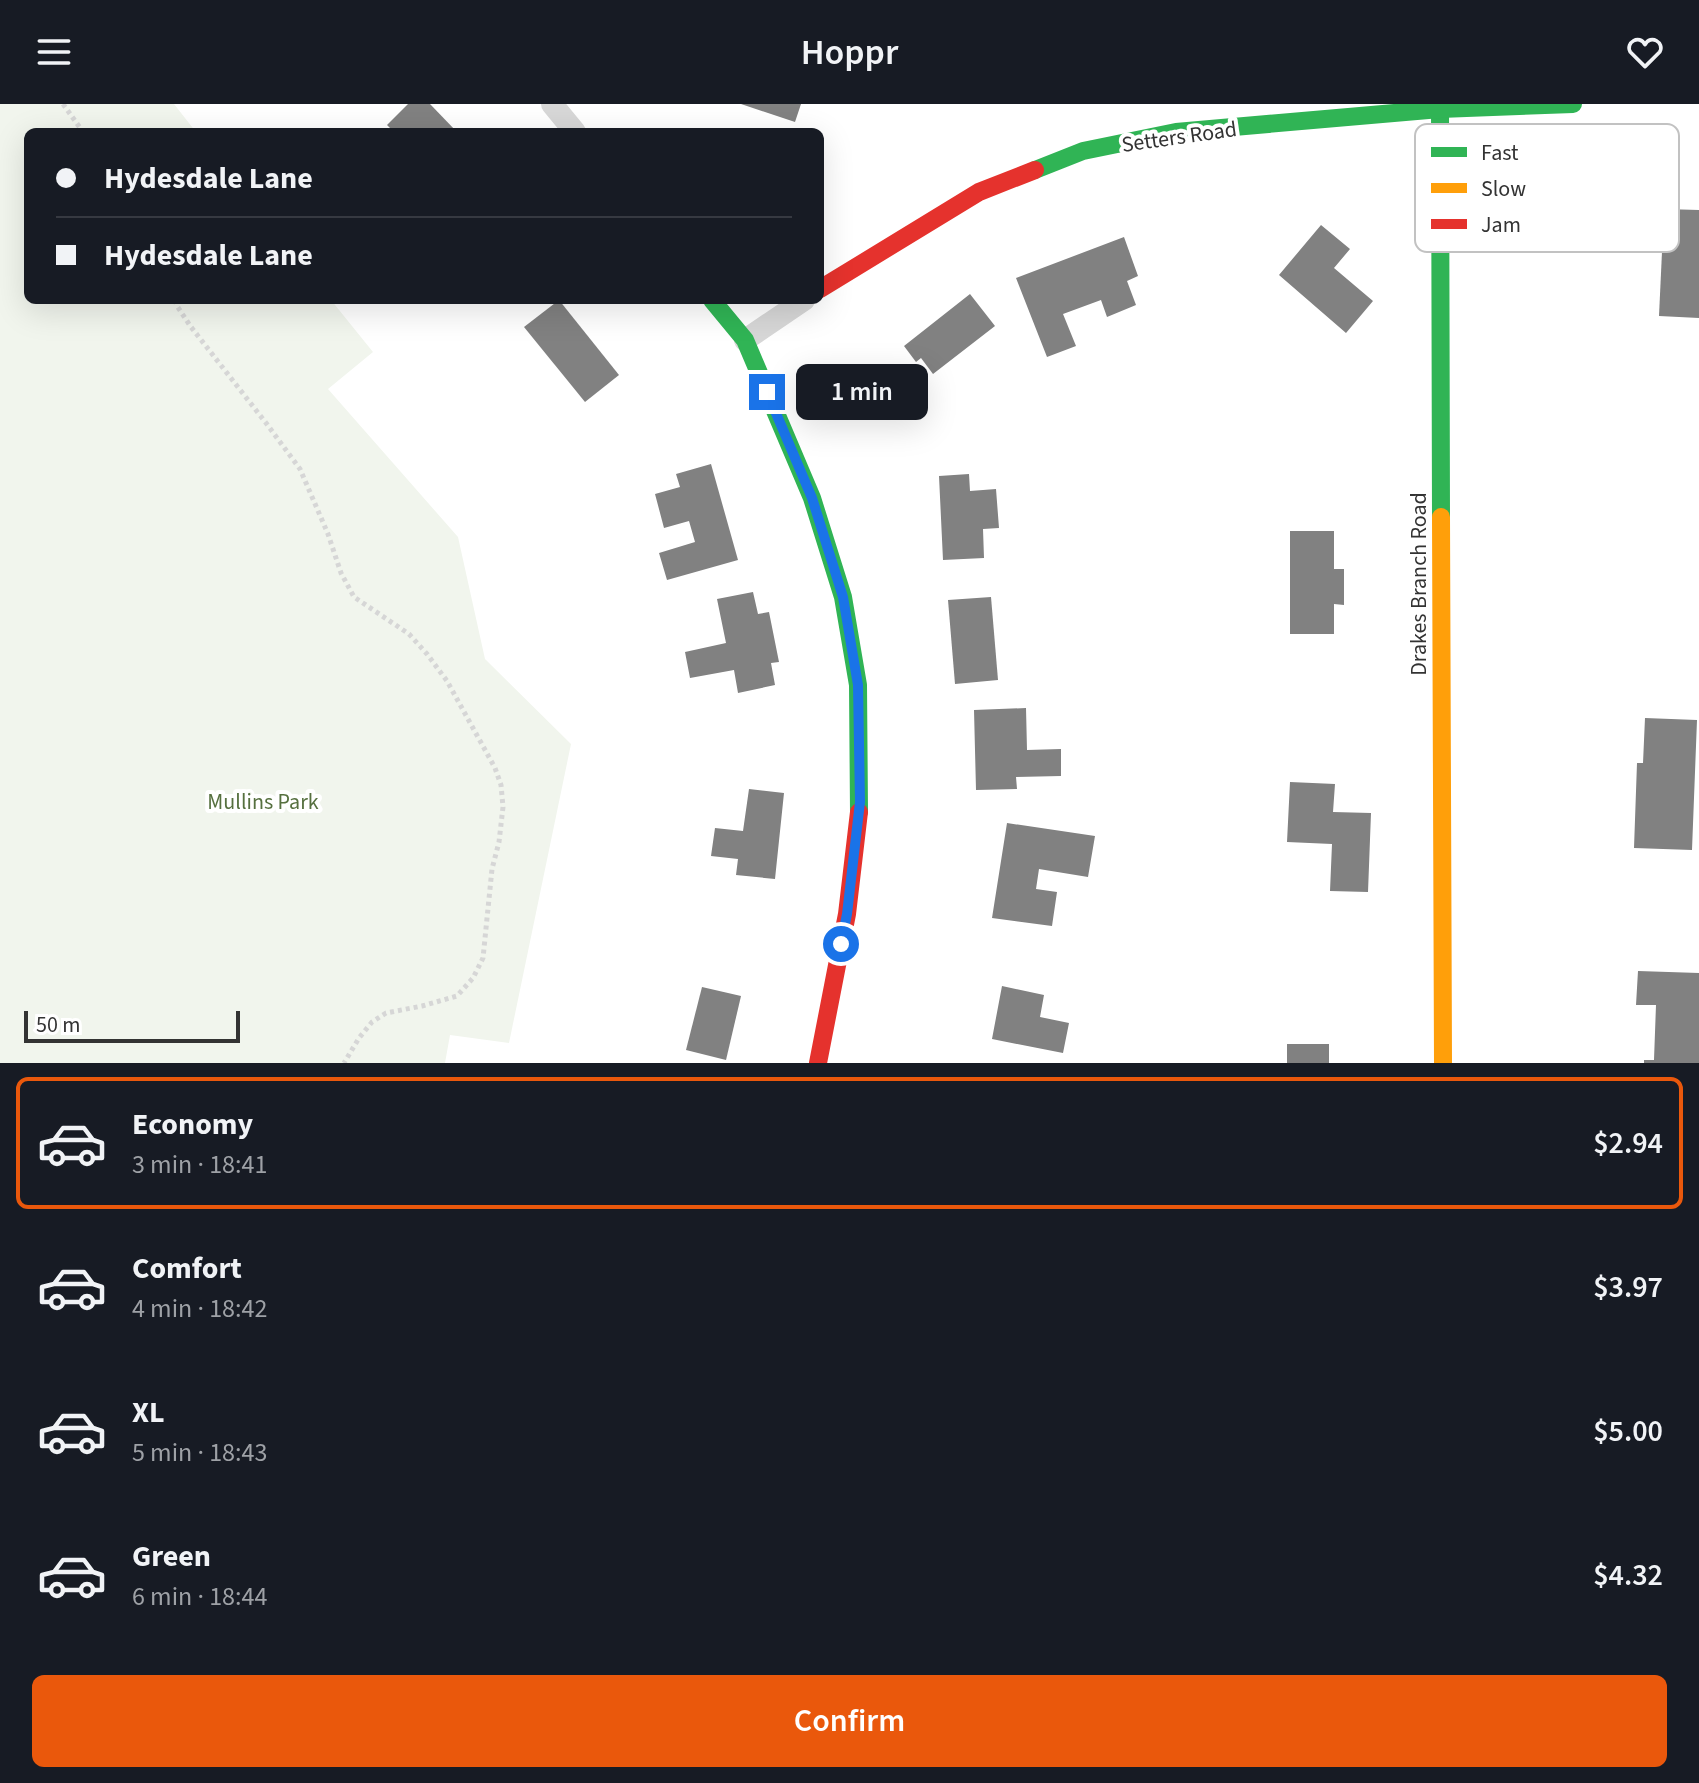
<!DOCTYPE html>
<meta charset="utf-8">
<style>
:root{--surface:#171b24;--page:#242831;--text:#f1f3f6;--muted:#9ea1a6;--line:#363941;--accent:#ea580c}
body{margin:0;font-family:"Source Sans 3",sans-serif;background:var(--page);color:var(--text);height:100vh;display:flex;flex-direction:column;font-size:30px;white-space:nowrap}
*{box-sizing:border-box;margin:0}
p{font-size:26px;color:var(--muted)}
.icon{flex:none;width:44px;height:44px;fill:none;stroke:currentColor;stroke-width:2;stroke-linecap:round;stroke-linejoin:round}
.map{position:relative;height:959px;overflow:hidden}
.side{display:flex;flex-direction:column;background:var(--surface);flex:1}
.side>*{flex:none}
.banner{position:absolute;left:24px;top:24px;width:800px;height:176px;border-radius:12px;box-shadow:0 8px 32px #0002;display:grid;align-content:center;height:176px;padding:0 32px;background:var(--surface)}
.scale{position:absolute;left:24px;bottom:20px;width:216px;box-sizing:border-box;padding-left:8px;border:4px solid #333;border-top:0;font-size:22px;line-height:28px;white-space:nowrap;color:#333;-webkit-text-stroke:6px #fff;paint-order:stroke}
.end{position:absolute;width:36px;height:36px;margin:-18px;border:10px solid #1a73e8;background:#fff;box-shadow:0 0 0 4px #fff}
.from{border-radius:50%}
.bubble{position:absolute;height:56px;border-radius:12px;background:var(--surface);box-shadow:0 8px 32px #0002;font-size:26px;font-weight:600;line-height:56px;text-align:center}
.banner b{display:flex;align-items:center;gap:28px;height:76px;font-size:30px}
.banner b+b{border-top:2px solid var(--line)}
.banner i{width:20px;height:20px;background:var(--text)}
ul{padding:14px 0 0;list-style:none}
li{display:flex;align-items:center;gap:24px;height:132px;margin:0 16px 12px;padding:0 16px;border:4px solid transparent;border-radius:12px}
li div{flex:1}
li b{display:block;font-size:30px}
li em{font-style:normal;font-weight:600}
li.active{border-color:var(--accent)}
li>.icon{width:72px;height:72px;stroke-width:1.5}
.cta{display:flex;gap:16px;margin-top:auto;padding:16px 32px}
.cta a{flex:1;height:92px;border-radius:12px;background:var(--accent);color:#fff;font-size:32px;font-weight:600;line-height:92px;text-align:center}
header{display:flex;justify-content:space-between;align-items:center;height:104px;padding:0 32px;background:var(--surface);font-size:36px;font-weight:600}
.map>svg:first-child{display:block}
.green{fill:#f1f5ed}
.building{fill:#818181}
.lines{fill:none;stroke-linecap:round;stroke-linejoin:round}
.path{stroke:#d6d6d6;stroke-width:5;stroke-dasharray:4 4;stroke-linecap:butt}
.street{stroke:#d7d7d7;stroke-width:22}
.fast{stroke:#30b455;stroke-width:18}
.slow{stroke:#ff9f0a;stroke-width:18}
.jam{stroke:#e5322d;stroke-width:18}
.route{stroke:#1a73e8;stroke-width:10}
.labels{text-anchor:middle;stroke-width:8;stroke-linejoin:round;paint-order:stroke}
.street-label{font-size:22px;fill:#333;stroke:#fff}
.park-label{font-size:22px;fill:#56703f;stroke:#fff}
.key{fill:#fff;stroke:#c2c2c2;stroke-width:2}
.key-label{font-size:22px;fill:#333}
</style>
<header><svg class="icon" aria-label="menu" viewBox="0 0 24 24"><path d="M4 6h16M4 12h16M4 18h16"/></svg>Hoppr<svg class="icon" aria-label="heart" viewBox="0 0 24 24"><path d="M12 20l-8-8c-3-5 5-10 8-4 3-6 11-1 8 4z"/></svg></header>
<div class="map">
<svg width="1699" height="959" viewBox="0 0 1699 959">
<rect width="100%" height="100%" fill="#fff"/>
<!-- green -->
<path class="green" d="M 0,0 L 174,0 L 196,28 L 28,28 L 28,196 L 331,196 L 373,248 L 328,285 L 458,433 L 485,555 L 571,640 L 509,939 L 450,931 L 445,959 L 0,959 Z"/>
<!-- building -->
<g class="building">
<path d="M 408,0 L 430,0 L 457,28 L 394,28 L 387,21 Z"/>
<path d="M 741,0 L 801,0 L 795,18 Z"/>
<path d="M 1664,105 L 1699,106 L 1699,214 L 1659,212 Z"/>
<path d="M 1321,121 L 1350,145 L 1334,164 L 1373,197 L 1346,229 L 1279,171 Z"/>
<path d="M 1124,133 L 1138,172 L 1127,177 L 1136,201 L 1107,213 L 1101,196 L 1063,210 L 1076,242 L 1047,253 L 1016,174 Z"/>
<path d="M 970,190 L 995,222 L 933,270 L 921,254 L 916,258 L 904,242 Z"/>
<path d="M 559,196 L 619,271 L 585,298 L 524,223 Z"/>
<path d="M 711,360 L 738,456 L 667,476 L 659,449 L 695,438 L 689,417 L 664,424 L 655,390 L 680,383 L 676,370 Z"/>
<path d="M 969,370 L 970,387 L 996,385 L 999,424 L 983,425 L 984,454 L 943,456 L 939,372 Z"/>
<path d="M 1290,427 L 1334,427 L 1334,465 L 1344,465 L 1344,501 L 1334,500 L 1334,530 L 1290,530 Z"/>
<path d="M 753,488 L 758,510 L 769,508 L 779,558 L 771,559 L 775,581 L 738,589 L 734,566 L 690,574 L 685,548 L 726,539 L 717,495 Z"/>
<path d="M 991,493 L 998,576 L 955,580 L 948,496 Z"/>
<path d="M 1026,604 L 1027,646 L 1061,645 L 1061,672 L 1016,673 L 1017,685 L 976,686 L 974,606 Z"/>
<path d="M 1645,614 L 1697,616 L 1692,746 L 1634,744 L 1637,659 L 1643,659 Z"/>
<path d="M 1290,678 L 1335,680 L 1333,708 L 1371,709 L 1368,788 L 1330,787 L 1332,740 L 1287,738 Z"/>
<path d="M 749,685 L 784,689 L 775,775 L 736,771 L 738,755 L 711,752 L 715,724 L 743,727 Z"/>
<path d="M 1007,719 L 1095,732 L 1088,773 L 1039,765 L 1036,785 L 1057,788 L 1052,822 L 992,814 Z"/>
<path d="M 1638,867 L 1699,869 L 1699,959 L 1644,959 L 1644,956 L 1654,956 L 1656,901 L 1636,901 Z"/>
<path d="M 1002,882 L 1044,891 L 1040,913 L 1069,919 L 1063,949 L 992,935 Z"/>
<path d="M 702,883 L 741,892 L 726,956 L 686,946 Z"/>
<rect x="1287" y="940" width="42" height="19"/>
</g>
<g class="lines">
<!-- path -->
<g class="path">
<path d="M 63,0 L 83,28"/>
<path d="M 175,196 L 177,202 L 191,223 L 266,319 L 300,365 L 328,430 L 341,469 L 354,493 L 409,530 L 427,550 L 447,577 L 495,664 L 501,681 L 503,703 L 499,738 L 492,765 L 483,854 L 473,874 L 457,892 L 422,902 L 386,909 L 372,918 L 359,934 L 344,959"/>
</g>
<!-- street -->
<g class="street">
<path d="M 552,0 L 575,28"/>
<path d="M 745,236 L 804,196"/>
</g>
<!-- fast -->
<g class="fast">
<path d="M 1440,0 L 1441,413"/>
<path d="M 1035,66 L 1083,47 L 1176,28 L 1440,5 L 1573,0"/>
<path d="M 712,196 L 745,236 L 812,394 L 843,493 L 858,581 L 859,708"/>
</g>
<!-- slow -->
<path class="slow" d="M 1441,413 L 1443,959"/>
<!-- jam -->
<g class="jam">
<path d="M 820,185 L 979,88 L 1035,66"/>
<path d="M 818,959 L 847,810 L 859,708"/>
</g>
</g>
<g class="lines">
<!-- route -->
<path class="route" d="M 767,288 L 812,394 L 843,493 L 858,581 L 860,698 L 847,810 L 841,840"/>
</g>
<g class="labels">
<!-- street labels -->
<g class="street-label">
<text transform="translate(1179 32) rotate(-8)" y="8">Setters Road</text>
<text transform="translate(1418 480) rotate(-90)" y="8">Drakes Branch Road</text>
</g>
<!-- park labels -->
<g class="park-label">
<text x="263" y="705">Mullins Park</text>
</g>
</g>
<!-- legend -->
<rect x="1415" y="20" width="264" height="128" rx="12" class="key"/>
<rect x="1431" y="43" width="36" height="10" fill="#30b455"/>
<rect x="1431" y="79" width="36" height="10" fill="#ff9f0a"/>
<rect x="1431" y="115" width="36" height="10" fill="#e5322d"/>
<g class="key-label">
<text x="1481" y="56">Fast</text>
<text x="1481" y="92">Slow</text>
<text x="1481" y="128">Jam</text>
</g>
</svg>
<div class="scale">50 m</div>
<i class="end from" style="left:841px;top:840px"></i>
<i class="end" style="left:767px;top:288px"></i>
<div class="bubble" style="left:796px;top:260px;width:132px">1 min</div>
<div class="banner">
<b><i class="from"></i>Hydesdale Lane</b>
<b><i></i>Hydesdale Lane</b>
</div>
</div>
<section class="side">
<ul>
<li class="active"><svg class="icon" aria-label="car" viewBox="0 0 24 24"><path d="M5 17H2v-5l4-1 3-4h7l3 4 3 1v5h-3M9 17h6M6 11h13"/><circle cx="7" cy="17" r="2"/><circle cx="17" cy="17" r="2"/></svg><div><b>Economy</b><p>3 min · 18:41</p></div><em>$2.94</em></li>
<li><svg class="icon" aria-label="car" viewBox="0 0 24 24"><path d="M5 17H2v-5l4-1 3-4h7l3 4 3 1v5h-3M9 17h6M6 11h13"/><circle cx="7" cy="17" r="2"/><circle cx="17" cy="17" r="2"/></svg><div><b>Comfort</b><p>4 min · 18:42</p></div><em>$3.97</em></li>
<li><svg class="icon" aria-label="car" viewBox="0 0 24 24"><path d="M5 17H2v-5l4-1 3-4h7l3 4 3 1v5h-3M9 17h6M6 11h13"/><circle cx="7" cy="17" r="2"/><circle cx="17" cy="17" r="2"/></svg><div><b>XL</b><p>5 min · 18:43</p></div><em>$5.00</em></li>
<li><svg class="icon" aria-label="car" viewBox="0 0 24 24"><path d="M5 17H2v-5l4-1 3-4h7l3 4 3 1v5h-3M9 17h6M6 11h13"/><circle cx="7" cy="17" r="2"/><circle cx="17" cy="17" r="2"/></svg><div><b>Green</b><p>6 min · 18:44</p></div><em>$4.32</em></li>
</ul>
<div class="cta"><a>Confirm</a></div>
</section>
